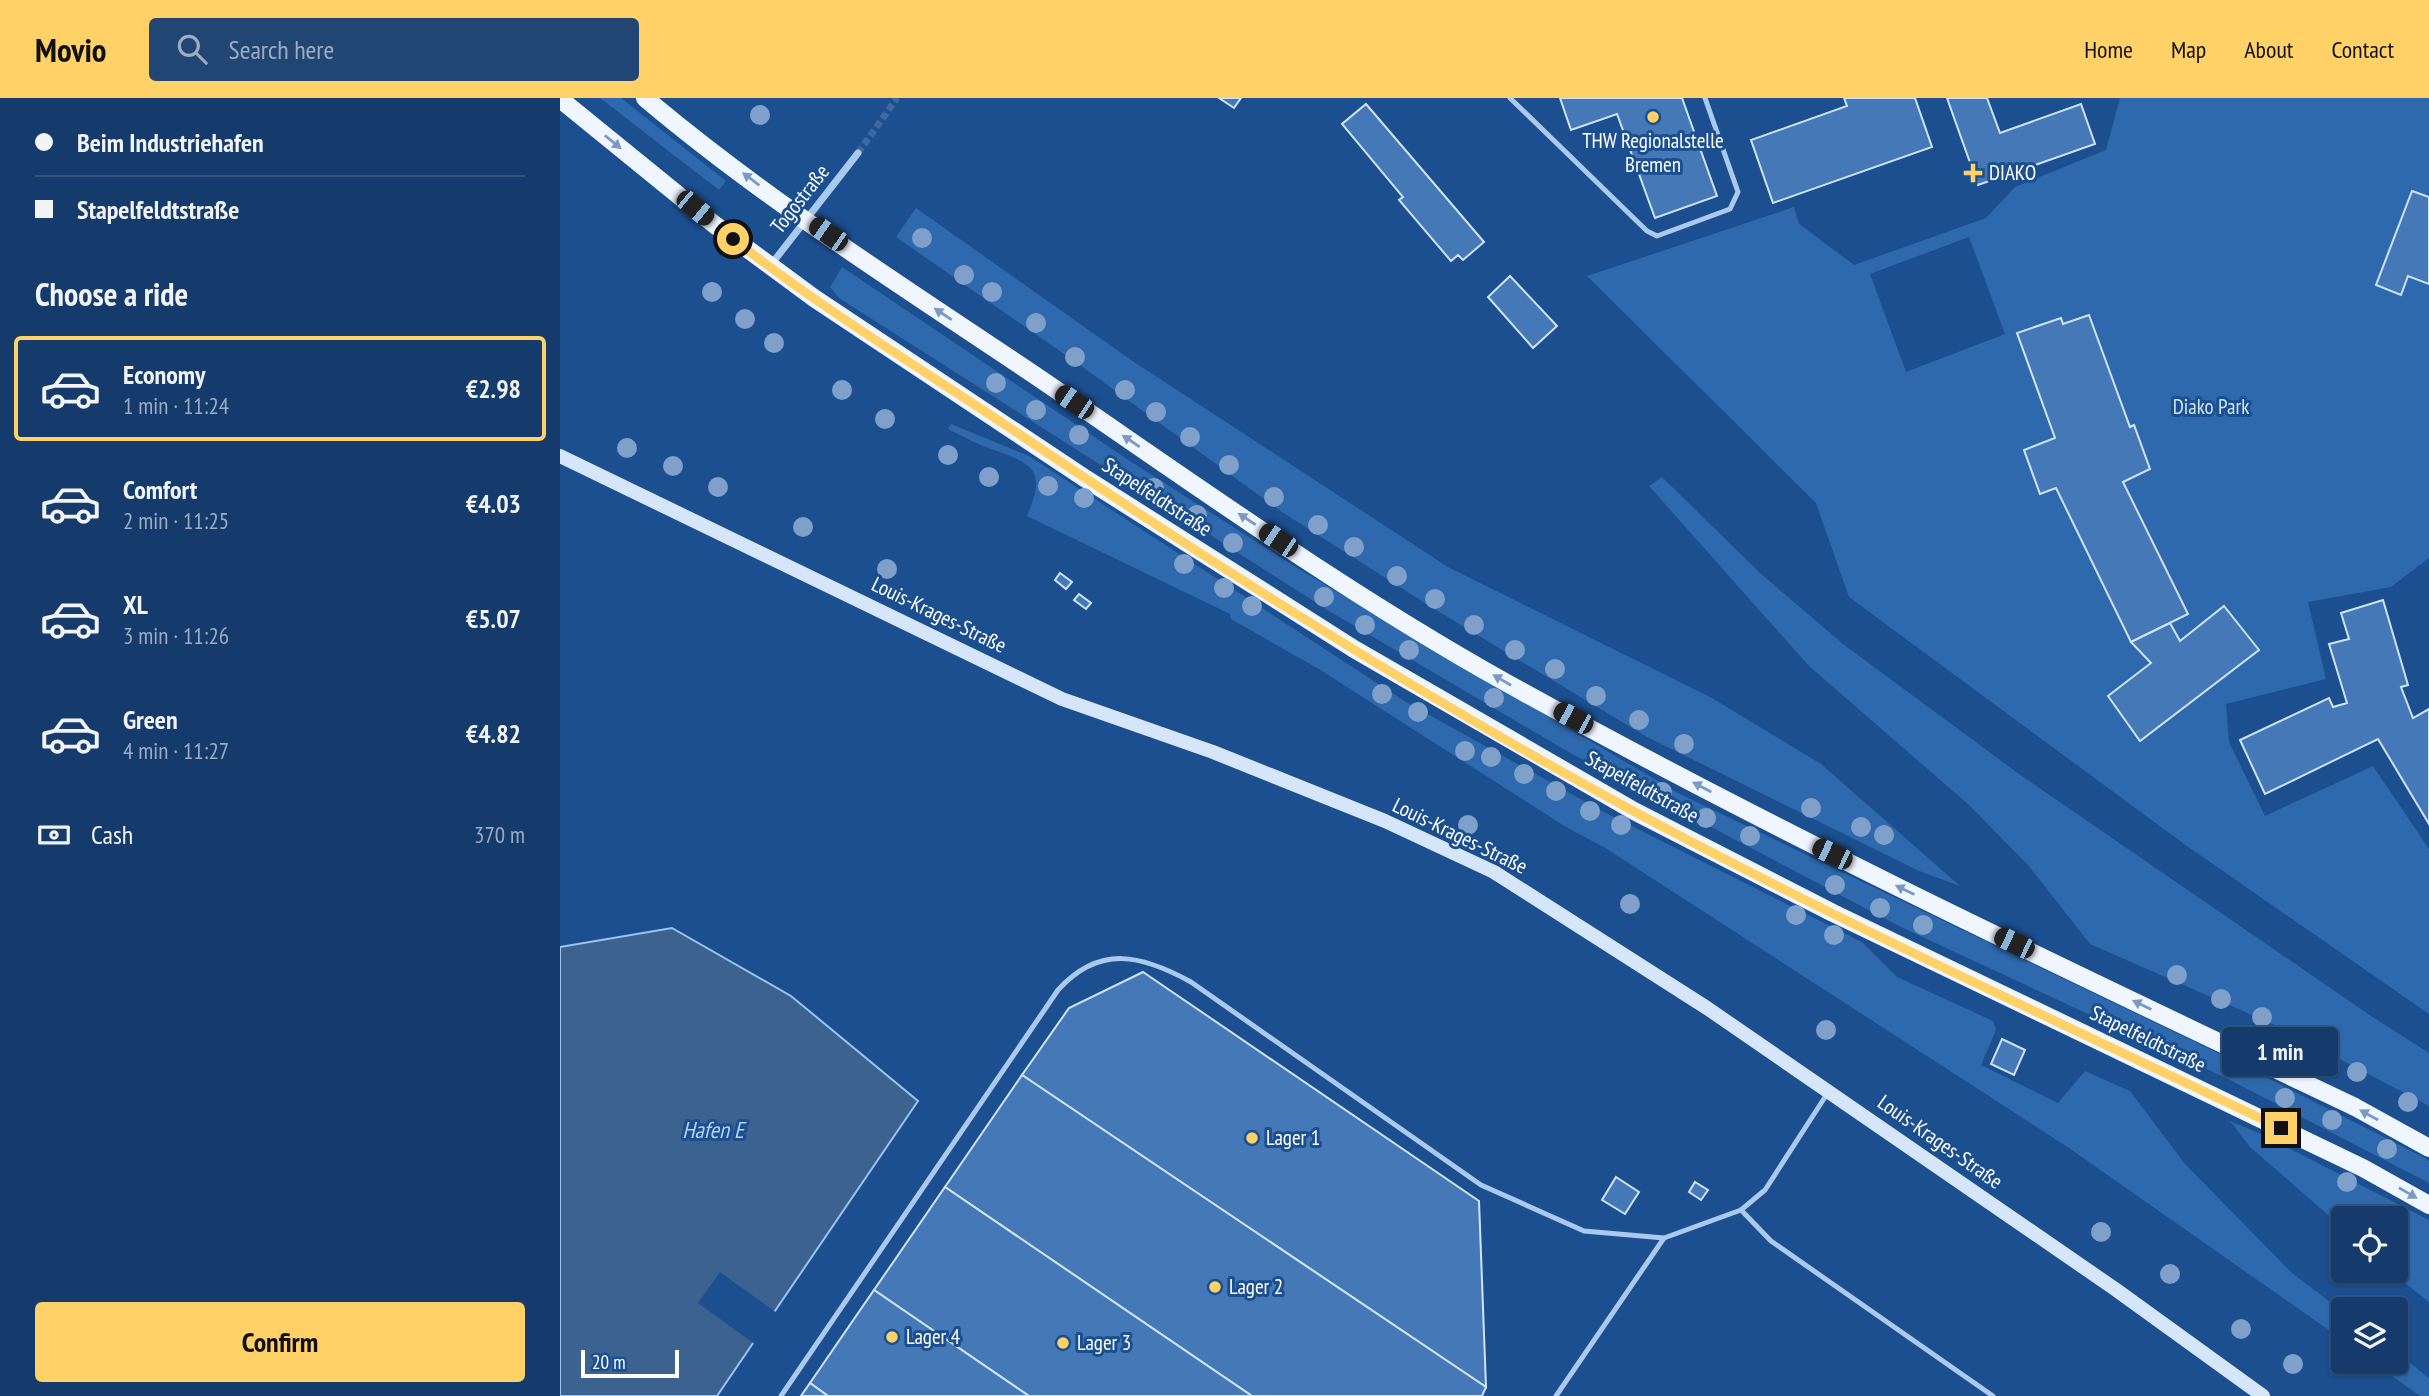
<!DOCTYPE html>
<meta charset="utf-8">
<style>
:root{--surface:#143b6b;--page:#214673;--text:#f1f3f6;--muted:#9dadc1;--line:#33557e;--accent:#ffd166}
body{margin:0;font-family:"PT Sans Narrow",sans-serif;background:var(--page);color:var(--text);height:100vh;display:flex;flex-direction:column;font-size:26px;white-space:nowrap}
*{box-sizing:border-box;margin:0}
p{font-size:23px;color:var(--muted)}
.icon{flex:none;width:38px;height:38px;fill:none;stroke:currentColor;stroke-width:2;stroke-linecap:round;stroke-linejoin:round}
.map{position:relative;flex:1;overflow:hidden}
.details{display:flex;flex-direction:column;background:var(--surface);width:560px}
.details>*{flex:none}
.guide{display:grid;align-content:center;height:154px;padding:0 35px;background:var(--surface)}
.buttons{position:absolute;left:1771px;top:1108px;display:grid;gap:14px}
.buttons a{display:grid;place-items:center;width:77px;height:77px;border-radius:7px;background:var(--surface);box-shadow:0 2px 5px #0004,0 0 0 2px var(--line);font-size:35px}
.scale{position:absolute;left:21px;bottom:18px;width:98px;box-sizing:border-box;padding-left:7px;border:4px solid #fff;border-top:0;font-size:19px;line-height:24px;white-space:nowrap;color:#fff;-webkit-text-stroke:5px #1b4f8f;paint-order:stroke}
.end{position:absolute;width:32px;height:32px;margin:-16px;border:9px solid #ffd166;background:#111;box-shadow:0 0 0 4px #111}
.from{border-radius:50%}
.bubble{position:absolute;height:49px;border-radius:7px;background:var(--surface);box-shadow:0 2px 5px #0004,0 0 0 2px var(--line);font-size:23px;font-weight:600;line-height:49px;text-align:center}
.car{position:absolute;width:21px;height:42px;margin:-21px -10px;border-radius:9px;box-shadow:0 0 5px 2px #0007;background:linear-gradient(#222 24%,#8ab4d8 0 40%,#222 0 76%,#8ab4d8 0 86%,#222 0)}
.guide b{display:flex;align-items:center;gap:24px;height:66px;font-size:26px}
.guide b+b{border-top:2px solid var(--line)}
.guide i{width:18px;height:18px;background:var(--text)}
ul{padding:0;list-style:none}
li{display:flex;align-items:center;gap:21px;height:105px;margin:0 14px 10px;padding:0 21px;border:4px solid transparent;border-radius:7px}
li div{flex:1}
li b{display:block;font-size:26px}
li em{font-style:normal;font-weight:600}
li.selected{border-color:var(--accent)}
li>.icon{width:63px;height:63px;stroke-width:1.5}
h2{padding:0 35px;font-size:32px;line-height:84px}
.pay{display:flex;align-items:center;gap:18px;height:77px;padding:0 35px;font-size:26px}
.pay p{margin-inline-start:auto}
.primary-button{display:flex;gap:14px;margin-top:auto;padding:14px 35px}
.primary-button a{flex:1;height:80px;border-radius:7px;background:var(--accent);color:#111;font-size:28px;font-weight:600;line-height:80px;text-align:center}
header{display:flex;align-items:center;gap:42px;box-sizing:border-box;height:98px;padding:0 35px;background:var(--accent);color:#111}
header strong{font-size:33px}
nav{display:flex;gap:38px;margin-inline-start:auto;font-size:24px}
.search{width:490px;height:63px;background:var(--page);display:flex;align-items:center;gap:18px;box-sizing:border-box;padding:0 24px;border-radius:7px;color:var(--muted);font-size:26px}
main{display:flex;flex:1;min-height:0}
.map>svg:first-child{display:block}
.green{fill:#2e69ad;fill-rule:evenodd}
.water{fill:#3c6290;stroke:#9cc4f0;stroke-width:2}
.pier{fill:#1b4f8f}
.building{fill:#4478b7;stroke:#cfe3fa;stroke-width:2}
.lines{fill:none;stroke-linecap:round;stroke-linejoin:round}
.street-tunnel{stroke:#3d69a0;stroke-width:7;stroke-dasharray:7 3.5;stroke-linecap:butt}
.lane{stroke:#a9c9ee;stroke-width:5}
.street{stroke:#a9c9ee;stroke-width:7}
.secondary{stroke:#d6e6fa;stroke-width:14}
.primary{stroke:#f0f6ff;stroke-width:18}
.tree{fill:#7ea0ca}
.oneway{fill:#7b9ac1}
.route{stroke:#ffd166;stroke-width:9}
.poi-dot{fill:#ffd166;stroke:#1b4f8f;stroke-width:2.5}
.labels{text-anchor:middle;stroke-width:6;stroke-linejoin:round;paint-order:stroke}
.poi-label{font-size:21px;fill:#fff;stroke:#1b4f8f;text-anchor:start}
.street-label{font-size:21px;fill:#fff;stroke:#1b4f8f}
.park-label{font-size:21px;fill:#cfe3fa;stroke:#1b4f8f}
.water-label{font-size:23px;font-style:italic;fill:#b5d3f5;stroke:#1b4f8f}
</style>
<header>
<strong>Movio</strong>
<div class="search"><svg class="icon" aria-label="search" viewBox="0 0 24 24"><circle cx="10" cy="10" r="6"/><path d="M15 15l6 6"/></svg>Search here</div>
<nav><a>Home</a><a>Map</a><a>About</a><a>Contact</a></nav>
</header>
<main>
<section class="details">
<div class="guide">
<b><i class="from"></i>Beim Industriehafen</b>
<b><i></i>Stapelfeldtstraße</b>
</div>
<h2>Choose a ride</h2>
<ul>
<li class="selected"><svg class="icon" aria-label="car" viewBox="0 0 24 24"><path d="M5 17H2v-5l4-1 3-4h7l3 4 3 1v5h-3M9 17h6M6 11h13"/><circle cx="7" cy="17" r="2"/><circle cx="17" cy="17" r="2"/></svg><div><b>Economy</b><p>1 min · 11:24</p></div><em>€2.98</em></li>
<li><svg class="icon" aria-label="car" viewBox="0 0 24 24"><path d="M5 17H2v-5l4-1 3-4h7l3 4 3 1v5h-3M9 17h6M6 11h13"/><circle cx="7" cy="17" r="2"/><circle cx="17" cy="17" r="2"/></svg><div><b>Comfort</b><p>2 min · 11:25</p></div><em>€4.03</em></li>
<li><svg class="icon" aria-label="car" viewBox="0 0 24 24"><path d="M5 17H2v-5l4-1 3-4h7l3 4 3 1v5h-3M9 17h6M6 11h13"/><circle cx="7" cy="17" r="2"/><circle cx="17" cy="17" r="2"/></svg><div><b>XL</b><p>3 min · 11:26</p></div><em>€5.07</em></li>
<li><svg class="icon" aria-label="car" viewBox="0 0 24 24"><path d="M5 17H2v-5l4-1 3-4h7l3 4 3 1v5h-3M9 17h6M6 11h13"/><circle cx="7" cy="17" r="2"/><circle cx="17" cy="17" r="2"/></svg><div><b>Green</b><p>4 min · 11:27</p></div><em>€4.82</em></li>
</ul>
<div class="pay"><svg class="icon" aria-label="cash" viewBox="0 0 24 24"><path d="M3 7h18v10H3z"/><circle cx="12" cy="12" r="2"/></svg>Cash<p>370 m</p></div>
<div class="primary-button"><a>Confirm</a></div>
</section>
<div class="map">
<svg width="1869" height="1298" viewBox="0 0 1869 1298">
<rect width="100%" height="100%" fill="#1b4f8f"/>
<!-- green -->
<g class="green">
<path d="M 40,0 L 61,0 L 166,83 L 159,92 Z"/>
<path d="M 1560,0 L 1869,0 L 1869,460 L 1831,489 L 1748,504 L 1766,581 L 1666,606 L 1669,644 L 1705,718 L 1813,668 L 1869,751 L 1869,916 L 1624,746 L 1289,499 L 1256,405 L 1027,178 L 1234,109 L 1239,126 L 1294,167 L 1426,120 L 1455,89 L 1546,52 ZM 1409,139 L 1445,236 L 1346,274 L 1310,176 Z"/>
<path d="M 356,110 L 574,264 L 888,469 L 1152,600 L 1261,666 L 1400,788 L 1359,773 L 1087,639 L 876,512 L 722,414 L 517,265 L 336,139 Z"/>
<path d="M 282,169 L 570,363 L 739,471 L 1118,695 L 1660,956 L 1865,1060 L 1869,1063 L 1869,1085 L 1668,981 L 1341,829 L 1012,656 L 769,513 L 279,200 L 270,189 Z"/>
<path d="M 391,326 L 469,358 L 846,604 L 1042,713 L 1302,844 L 1337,879 L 1433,923 L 1436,932 L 1421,967 L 1498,1005 L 1525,973 L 1570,993 L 1625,1066 L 1731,1174 L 1783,1214 L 1783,1242 L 1506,1048 L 1047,751 L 1006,729 L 762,573 L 671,521 L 670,516 L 467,418 C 488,369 471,365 428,350 C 415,345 402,338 388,331 Z"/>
<path d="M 1102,379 L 1200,475 L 1283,546 L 1459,676 L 1808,916 L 1869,955 L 1869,1008 L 1717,928 L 1530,846 L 1468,767 L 1409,707 L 1249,568 L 1089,388 Z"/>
<path d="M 1670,1023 L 1701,1036 L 1869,1122 L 1869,1204 L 1830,1173 L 1836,1172 L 1836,1120 L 1783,1120 L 1783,1130 L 1690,1049 Z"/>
<path d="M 1836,1254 L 1869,1280 L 1869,1298 L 1860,1298 L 1813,1264 L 1836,1264 Z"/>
</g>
<!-- water -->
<path class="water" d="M 112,830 L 231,898 L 358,1003 L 157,1298 L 0,1298 L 0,849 Z"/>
<!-- pier -->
<path class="pier" d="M 160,1174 L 217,1215 L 196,1247 L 138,1205 Z"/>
<!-- building -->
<g class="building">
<path d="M 659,0 L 681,0 L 674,10 Z"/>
<path d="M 1000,0 L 1122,0 L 1157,98 L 1095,120 L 1057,16 L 1011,32 Z"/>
<path d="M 1284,0 L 1355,0 L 1372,49 L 1213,105 L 1191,42 L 1287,8 Z"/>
<path d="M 1387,0 L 1427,0 L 1440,35 L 1521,6 L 1535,46 L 1418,87 Z"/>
<path d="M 806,6 L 924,144 L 903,162 L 898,157 L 891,163 L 839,102 L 843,99 L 782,26 Z"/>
<path d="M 1852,93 L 1869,99 L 1869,186 L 1848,178 L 1841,197 L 1816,187 Z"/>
<path d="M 950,178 L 997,228 L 973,250 L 928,199 Z"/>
<path d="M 1529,217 L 1570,329 L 1574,327 L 1590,371 L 1563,384 L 1628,516 L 1571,544 L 1496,390 L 1480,396 L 1464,352 L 1495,340 L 1457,235 L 1501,220 L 1503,226 Z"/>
<path d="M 500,475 L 512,484 L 506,491 L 495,482 Z"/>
<path d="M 519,496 L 531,505 L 526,511 L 514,502 Z"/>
<path d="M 1823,502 L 1848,587 L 1841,589 L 1853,620 L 1869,611 L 1869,726 L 1818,641 L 1705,696 L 1680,642 L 1769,600 L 1773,609 L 1787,605 L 1769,546 L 1789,541 L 1781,515 Z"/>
<path d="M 1664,508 L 1699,552 L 1580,643 L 1548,598 L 1591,565 L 1571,544 L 1610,525 L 1620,543 Z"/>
<path d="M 583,874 L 919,1103 L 926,1289 L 462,977 L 509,910 Z"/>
<path d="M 1442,941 L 1465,952 L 1454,977 L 1431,966 Z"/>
<path d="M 462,977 L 926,1289 L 922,1298 L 692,1298 L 385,1089 Z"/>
<path d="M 1056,1079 L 1079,1094 L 1065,1116 L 1042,1102 Z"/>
<path d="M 1135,1084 L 1148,1092 L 1141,1102 L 1129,1094 Z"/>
<path d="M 385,1089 L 692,1298 L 469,1298 L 314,1192 Z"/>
<path d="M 314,1192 L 469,1298 L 268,1298 L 250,1285 Z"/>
<path d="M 250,1285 L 268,1298 L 241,1298 Z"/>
</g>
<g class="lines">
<!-- street-tunnel -->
<path class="street-tunnel" d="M 298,55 L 337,0"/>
<!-- lane -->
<g class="lane">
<path d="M 950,0 L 1087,133 L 1097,138 L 1170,111 L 1178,94 L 1145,0"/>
<path d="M 1181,1112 L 1211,1143 L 1433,1298"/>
<path d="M 221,1298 L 498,892 C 540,846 582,857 631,884 L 921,1087 L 1024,1133 L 1104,1140"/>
<path d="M 996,1298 L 1104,1140 L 1181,1112 L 1205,1092 L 1267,996"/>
</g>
<!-- street -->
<path class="street" d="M 210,168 L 298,55"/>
<!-- secondary -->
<path class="secondary" d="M 0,358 L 502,601 L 653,654 L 825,723 L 934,774 L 1147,910 L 1555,1191 L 1703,1298"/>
<!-- primary -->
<g class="primary">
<path d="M 85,0 C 207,103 344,189 476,278 C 630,383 782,493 945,584 C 1222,738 1509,873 1795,1009 L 1869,1050"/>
<path d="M 0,1 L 155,127 L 254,200 L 523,379 L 794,551 L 1074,713 L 1273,815 L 1803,1070 L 1869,1107"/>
</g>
</g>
<!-- trees -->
<g class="tree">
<circle cx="200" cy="17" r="10"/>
<circle cx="362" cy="140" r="10"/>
<circle cx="404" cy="177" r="10"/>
<circle cx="152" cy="194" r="10"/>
<circle cx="432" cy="194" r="10"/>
<circle cx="185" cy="221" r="10"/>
<circle cx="476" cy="225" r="10"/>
<circle cx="214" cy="245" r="10"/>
<circle cx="515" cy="259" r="10"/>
<circle cx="436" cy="285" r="10"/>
<circle cx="282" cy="292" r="10"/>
<circle cx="565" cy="292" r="10"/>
<circle cx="476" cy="312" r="10"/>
<circle cx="596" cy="314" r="10"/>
<circle cx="325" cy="321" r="10"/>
<circle cx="519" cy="337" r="10"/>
<circle cx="630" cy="339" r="10"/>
<circle cx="67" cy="350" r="10"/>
<circle cx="388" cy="357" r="10"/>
<circle cx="669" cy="367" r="10"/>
<circle cx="113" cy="368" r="10"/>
<circle cx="429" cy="379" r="10"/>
<circle cx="488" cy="388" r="10"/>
<circle cx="158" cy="389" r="10"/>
<circle cx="594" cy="390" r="10"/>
<circle cx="714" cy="399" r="10"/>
<circle cx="524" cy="400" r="10"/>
<circle cx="637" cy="417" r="10"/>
<circle cx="758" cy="427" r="10"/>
<circle cx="243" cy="429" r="10"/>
<circle cx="673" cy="445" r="10"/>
<circle cx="794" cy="449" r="10"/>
<circle cx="624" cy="466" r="10"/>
<circle cx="327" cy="471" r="10"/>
<circle cx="837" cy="478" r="10"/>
<circle cx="664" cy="490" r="10"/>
<circle cx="764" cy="499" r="10"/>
<circle cx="875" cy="501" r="10"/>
<circle cx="692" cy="508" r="10"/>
<circle cx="805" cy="527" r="10"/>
<circle cx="914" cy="527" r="10"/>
<circle cx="849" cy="552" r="10"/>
<circle cx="955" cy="552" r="10"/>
<circle cx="995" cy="571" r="10"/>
<circle cx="822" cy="596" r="10"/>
<circle cx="1036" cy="598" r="10"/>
<circle cx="934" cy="600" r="10"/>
<circle cx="858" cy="614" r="10"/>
<circle cx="1079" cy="622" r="10"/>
<circle cx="1124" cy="646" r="10"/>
<circle cx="905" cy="653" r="10"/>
<circle cx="931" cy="659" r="10"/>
<circle cx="964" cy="676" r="10"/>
<circle cx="996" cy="693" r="10"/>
<circle cx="1102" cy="694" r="10"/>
<circle cx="1251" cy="710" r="10"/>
<circle cx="1030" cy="713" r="10"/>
<circle cx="1146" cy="720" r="10"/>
<circle cx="908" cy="727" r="10"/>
<circle cx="1061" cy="727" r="10"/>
<circle cx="1301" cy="729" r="10"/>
<circle cx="1324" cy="737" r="10"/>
<circle cx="1190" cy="738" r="10"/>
<circle cx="1275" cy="787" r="10"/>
<circle cx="1070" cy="806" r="10"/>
<circle cx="1320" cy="810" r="10"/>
<circle cx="1236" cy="817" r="10"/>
<circle cx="1363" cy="827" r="10"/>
<circle cx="1274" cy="837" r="10"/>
<circle cx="1617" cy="877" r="10"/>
<circle cx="1661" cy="901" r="10"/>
<circle cx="1702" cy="919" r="10"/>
<circle cx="1266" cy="932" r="10"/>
<circle cx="1755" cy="949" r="10"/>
<circle cx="1797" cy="974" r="10"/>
<circle cx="1725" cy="1000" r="10"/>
<circle cx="1848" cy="1004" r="10"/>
<circle cx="1772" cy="1022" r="10"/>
<circle cx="1827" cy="1051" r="10"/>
<circle cx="1787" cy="1084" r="10"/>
<circle cx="1541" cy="1134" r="10"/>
<circle cx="1610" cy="1176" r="10"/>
<circle cx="1681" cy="1231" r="10"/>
<circle cx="1733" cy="1266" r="10"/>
</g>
<!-- one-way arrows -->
<defs><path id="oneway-solid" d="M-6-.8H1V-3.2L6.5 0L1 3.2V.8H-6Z" transform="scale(1.75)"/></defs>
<g class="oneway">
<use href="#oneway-solid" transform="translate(53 44) rotate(39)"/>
<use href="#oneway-solid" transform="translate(191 81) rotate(-143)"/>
<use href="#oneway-solid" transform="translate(383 216) rotate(-146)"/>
<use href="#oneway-solid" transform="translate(571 343) rotate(-146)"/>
<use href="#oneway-solid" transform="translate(687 421) rotate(-146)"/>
<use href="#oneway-solid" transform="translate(942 582) rotate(-150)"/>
<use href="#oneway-solid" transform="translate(1142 689) rotate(-152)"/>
<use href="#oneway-solid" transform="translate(1345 792) rotate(-154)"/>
<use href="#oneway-solid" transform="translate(1582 907) rotate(-154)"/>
<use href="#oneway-solid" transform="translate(1809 1017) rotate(-151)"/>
<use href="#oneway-solid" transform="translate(1848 1095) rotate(30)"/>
</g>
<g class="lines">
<!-- route -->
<path class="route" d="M 173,141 C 260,209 355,267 447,328 C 651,465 859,597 1075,714 C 1286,827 1505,927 1721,1030"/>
</g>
<!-- markers -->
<g class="poi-dot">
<circle cx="1093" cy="19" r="7"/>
<path d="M1409.5 64.5h7v7h7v7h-7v7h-7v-7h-7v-7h7z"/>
<circle cx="692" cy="1040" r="7"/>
<circle cx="655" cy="1189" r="7"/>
<circle cx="332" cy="1239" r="7"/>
<circle cx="503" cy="1245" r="7"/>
</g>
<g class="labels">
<!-- poi labels -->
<g class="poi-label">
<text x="1093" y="50" text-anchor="middle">THW Regionalstelle<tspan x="1093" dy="24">Bremen</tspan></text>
<text x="1429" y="82">DIAKO</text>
<text x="706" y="1047">Lager 1</text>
<text x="669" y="1196">Lager 2</text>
<text x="346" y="1246">Lager 4</text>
<text x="517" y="1252">Lager 3</text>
</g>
<!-- street labels -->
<g class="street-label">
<text transform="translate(240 101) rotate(-52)" y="7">Togostraße</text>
<text transform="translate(597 399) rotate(33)" y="7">Stapelfeldtstraße</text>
<text transform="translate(379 517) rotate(26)" y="7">Louis-Krages-Straße</text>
<text transform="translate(1082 689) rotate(29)" y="7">Stapelfeldtstraße</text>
<text transform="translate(900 738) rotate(26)" y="7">Louis-Krages-Straße</text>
<text transform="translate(1588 941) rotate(26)" y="7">Stapelfeldtstraße</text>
<text transform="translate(1380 1044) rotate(35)" y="7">Louis-Krages-Straße</text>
</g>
<!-- park labels -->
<g class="park-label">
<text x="1651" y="316">Diako Park</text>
</g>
<!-- water labels -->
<g class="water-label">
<text x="153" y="1040">Hafen E</text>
</g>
</g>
</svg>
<div class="buttons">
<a><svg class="icon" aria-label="locate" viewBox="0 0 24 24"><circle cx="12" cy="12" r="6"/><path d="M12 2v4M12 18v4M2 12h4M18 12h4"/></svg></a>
<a><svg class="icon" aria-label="layers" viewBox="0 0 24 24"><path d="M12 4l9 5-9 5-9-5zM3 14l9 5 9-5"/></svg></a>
</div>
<div class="scale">20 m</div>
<i class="end from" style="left:173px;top:141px"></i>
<i class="end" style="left:1721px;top:1030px"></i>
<div class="bubble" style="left:1662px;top:929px;width:116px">1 min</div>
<i class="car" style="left:135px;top:110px;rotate:130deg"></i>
<i class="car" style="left:268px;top:136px;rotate:305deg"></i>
<i class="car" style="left:514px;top:304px;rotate:304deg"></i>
<i class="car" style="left:718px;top:442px;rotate:304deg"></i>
<i class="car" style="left:1013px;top:620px;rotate:298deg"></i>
<i class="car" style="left:1272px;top:756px;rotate:296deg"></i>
<i class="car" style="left:1454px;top:845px;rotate:296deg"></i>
</div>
</main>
